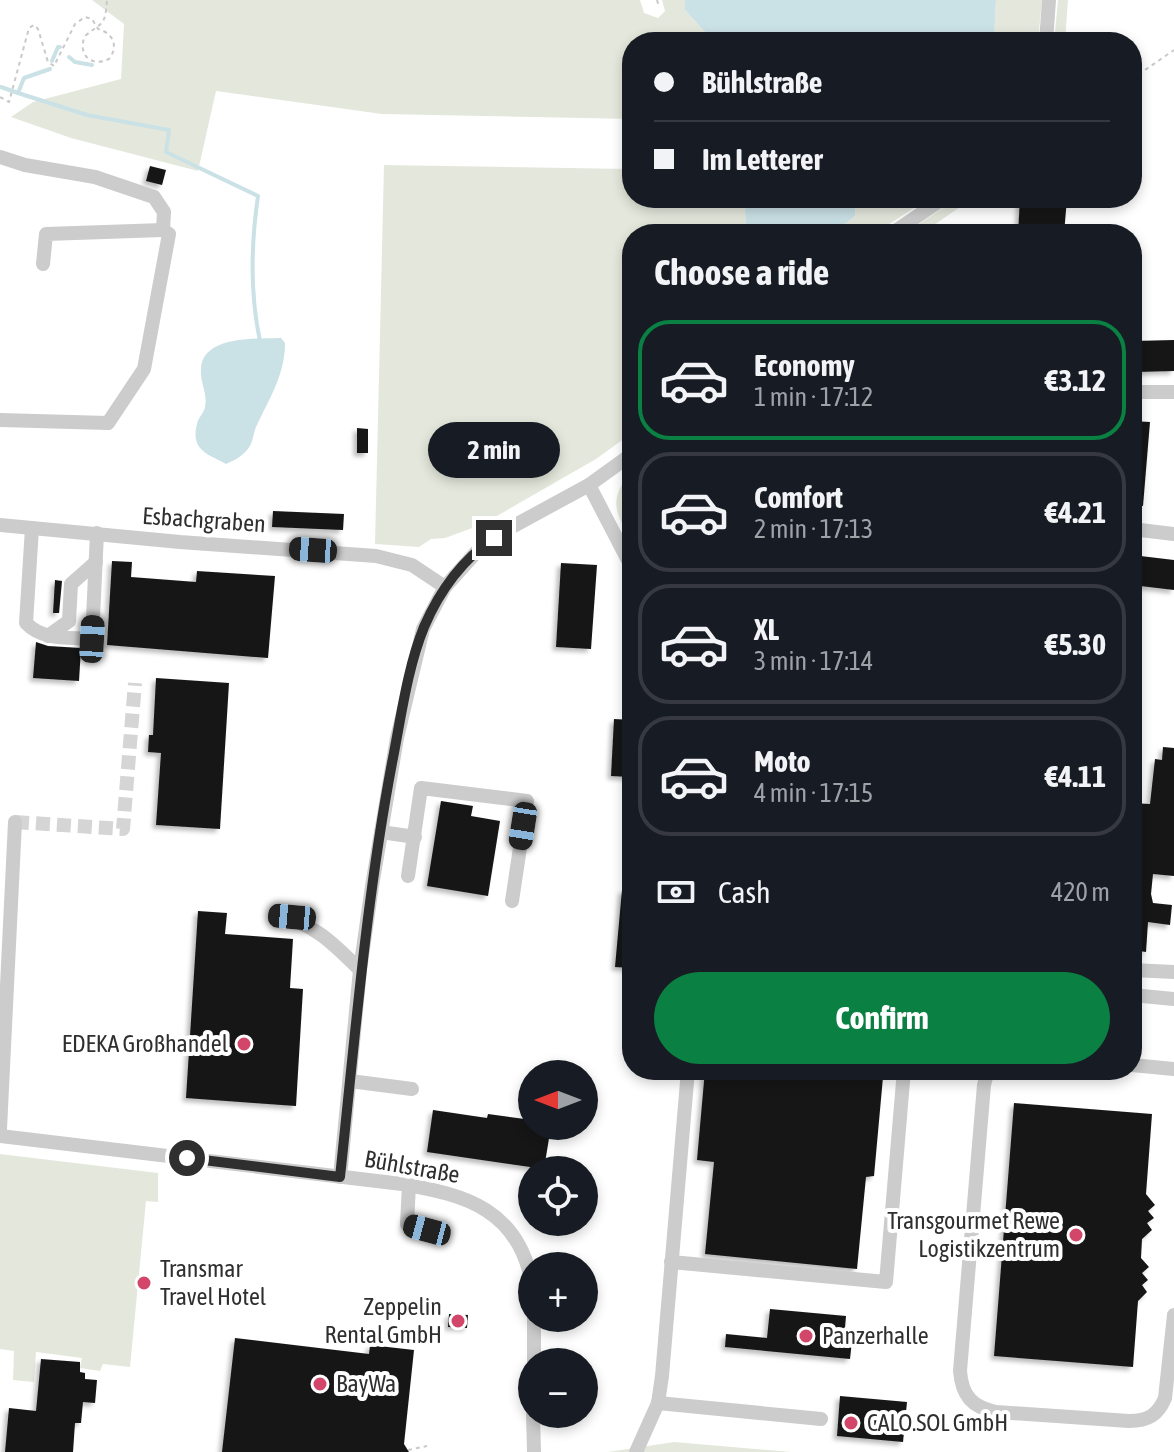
<!DOCTYPE html>
<meta charset="utf-8">
<style>
:root{--surface:#171b24;--page:#20242c;--text:#f1f3f6;--muted:#9ea1a6;--line:#363941;--accent:#0b8043}
body{margin:0;font-family:"Asap Condensed",sans-serif;background:var(--page);color:var(--text);height:100vh;display:flex;flex-direction:column;font-size:30px;white-space:nowrap}
*{box-sizing:border-box;margin:0}
p{font-size:26px;color:var(--muted)}
.icon{flex:none;width:44px;height:44px;fill:none;stroke:currentColor;stroke-width:2;stroke-linecap:round;stroke-linejoin:round}
.map{position:relative;flex:1;overflow:hidden}
.details{position:absolute;left:622px;top:224px;width:520px;height:856px;display:flex;flex-direction:column;background:var(--surface);border-radius:32px;box-shadow:0 4px 12px #0003}
.details>*{flex:none}
.guide{position:absolute;left:622px;top:32px;width:520px;height:176px;border-radius:32px;box-shadow:0 4px 12px #0003;display:grid;align-content:center;height:176px;padding:0 32px;background:var(--surface)}
.needle{width:52px;rotate:270deg}
.controls{position:absolute;left:518px;top:1060px;display:grid;gap:16px}
.controls a{display:grid;place-items:center;width:80px;height:80px;border-radius:50%;background:var(--surface);box-shadow:0 4px 12px #0003;font-size:40px}
.end{position:absolute;width:36px;height:36px;margin:-18px;border:10px solid #2f2f2f;background:#fff;box-shadow:0 0 0 4px #fff}
.from{border-radius:50%}
.bubble{position:absolute;height:56px;border-radius:28px;background:var(--surface);box-shadow:0 4px 12px #0003;font-size:26px;font-weight:700;line-height:56px;text-align:center}
.car{position:absolute;width:24px;height:48px;margin:-24px -12px;border-radius:10px;box-shadow:0 0 6px 2px #0007;background:linear-gradient(#222 24%,#8ab4d8 0 40%,#222 0 76%,#8ab4d8 0 86%,#222 0)}
.guide b{display:flex;align-items:center;gap:28px;height:76px;font-size:30px}
.guide b+b{border-top:2px solid var(--line)}
.guide i{width:20px;height:20px;background:var(--text)}
ul{padding:0;list-style:none}
li{display:flex;align-items:center;gap:24px;height:120px;margin:0 16px 12px;padding:0 16px;border:4px solid var(--line);border-radius:32px}
li div{flex:1}
li b{display:block;font-size:30px}
li em{font-style:normal;font-weight:700}
li.active{border-color:var(--accent)}
li>.icon{width:72px;height:72px;stroke-width:1.5}
h2{padding:0 32px;font-size:36px;line-height:96px}
.pay{display:flex;align-items:center;gap:20px;height:88px;padding:0 32px;font-size:30px}
.pay p{margin-inline-start:auto}
.cta{display:flex;gap:16px;margin-top:auto;padding:16px 32px}
.cta a{flex:1;height:92px;border-radius:48px;background:var(--accent);color:#fff;font-size:32px;font-weight:700;line-height:92px;text-align:center}
.map>svg:first-child{display:block}
.green{fill:#e4e8dc}
.water{fill:#cae1e6}
.lines{fill:none;stroke-linecap:round;stroke-linejoin:round}
.stream{stroke:#cae1e6;stroke-width:4}
.building{fill:#161616;filter:url(#shadow)}
.minor-tunnel{stroke:#d5d5d5;stroke-width:14;stroke-dasharray:14 7;stroke-linecap:butt}
.path{stroke:#c9c9c9;stroke-width:2;stroke-dasharray:4 4;stroke-linecap:butt}
.minor{stroke:#ccc;stroke-width:14}
.route{stroke:#2f2f2f;stroke-width:10}
.poi-dot{fill:#d2466a;stroke:#fff;stroke-width:3}
.labels{text-anchor:middle;stroke-width:8;stroke-linejoin:round;paint-order:stroke}
.street-label{font-size:24px;fill:#2f2f2f;stroke:#fff}
.poi-label{font-size:24px;fill:#2f2f2f;stroke:#fff;text-anchor:start}
</style>
<div class="map">
<svg width="1174" height="1452" viewBox="0 0 1174 1452">
<defs>
<filter id="shadow"><feDropShadow dx="-3.5" dy="3.5" stdDeviation="2" flood-color="#0004"/></filter>
</defs>
<rect width="100%" height="100%" fill="#fff"/>
<!-- green -->
<g class="green">
<path d="M 92,0 L 640,0 L 644,13 L 658,18 L 665,11 L 662,0 L 685,0 L 685,10 L 714,42 L 632,42 L 632,119 L 382,114 L 216,91 L 198,171 L 71,138 L 11,117 L 33,102 L 121,79 L 124,24 Z"/>
<path d="M 996,0 L 1042,0 L 1038,42 L 994,42 Z"/>
<path d="M 1058,0 L 1068,0 L 1065,42 L 1054,42 Z"/>
<path d="M 632,162 L 632,198 L 748,198 L 745,210 L 746,234 L 632,234 L 632,433 L 596,459 L 483,524 L 445,538 L 431,539 L 419,547 L 375,544 L 384,165 L 630,169 Z"/>
<path d="M 856,198 L 929,198 L 874,234 L 832,234 L 855,216 Z"/>
<path d="M 958,198 L 973,198 L 921,234 L 904,234 Z"/>
<path d="M 632,471 L 632,538 C 612,512 610,496 632,471 Z"/>
<path d="M 0,1154 L 158,1173 L 158,1202 L 146,1201 L 130,1367 L 103,1364 L 100,1371 L 80,1368 L 82,1358 L 36,1352 L 34,1382 L 13,1380 L 14,1351 L 0,1349 Z"/>
<path d="M 674,1442 L 792,1452 L 608,1452 Z"/>
</g>
<!-- water -->
<g class="water">
<path d="M 685,0 L 996,0 L 994,42 L 714,42 L 685,10 Z"/>
<path d="M 748,198 L 856,198 L 855,216 L 832,234 L 746,234 L 745,210 Z"/>
<path d="M 281,338 L 285,343 C 285,375 269,399 256,427 C 253,434 253,444 247,450 C 241,457 235,460 226,464 C 209,454 190,451 197,424 C 198,418 204,413 205,407 C 208,394 200,382 201,370 C 201,335 258,339 281,338 Z"/>
</g>
<g class="lines">
<!-- stream -->
<g class="stream">
<path d="M 69,57 L 75,62 L 92,65"/>
<path d="M 52,61 L 58,47 L 60,47"/>
<path d="M 1,87 L 18,93 L 24,78 L 50,69"/>
<path d="M 18,93 L 87,115 L 169,130 L 166,152 L 258,196 C 251,244 250,294 260,341"/>
</g>
</g>
<!-- building -->
<g class="building">
<path d="M 150,166 L 166,170 L 162,185 L 146,181 Z"/>
<path d="M 1020,198 L 1067,198 L 1064,234 L 1018,234 Z"/>
<path d="M 1174,340 L 1174,371 L 1135,372 L 1134,341 Z"/>
<path d="M 1132,421 L 1150,422 L 1143,506 L 1132,505 Z"/>
<path d="M 357,428 L 368,429 L 368,453 L 357,453 Z"/>
<path d="M 273,511 L 344,514 L 343,530 L 272,527 Z"/>
<path d="M 1132,555 L 1174,560 L 1174,590 L 1132,585 Z"/>
<path d="M 112,561 L 132,562 L 131,577 L 196,582 L 197,571 L 275,576 L 268,658 L 107,645 Z"/>
<path d="M 561,563 L 597,565 L 591,649 L 556,647 Z"/>
<path d="M 55,580 L 62,581 L 59,613 L 53,613 Z"/>
<path d="M 36,642 L 48,646 L 81,648 L 79,681 L 33,678 Z"/>
<path d="M 156,678 L 229,683 L 220,829 L 156,825 L 161,753 L 148,752 L 149,735 L 153,735 Z"/>
<path d="M 614,719 L 632,720 L 630,777 L 611,776 Z"/>
<path d="M 1163,747 L 1174,748 L 1174,876 L 1153,874 L 1151,894 L 1153,903 L 1172,905 L 1170,925 L 1148,922 L 1146,952 L 1132,950 L 1132,803 L 1150,804 L 1155,759 L 1162,760 Z"/>
<path d="M 441,801 L 473,806 L 471,816 L 500,821 L 488,896 L 427,886 Z"/>
<path d="M 622,890 L 632,891 L 632,968 L 615,967 Z"/>
<path d="M 198,911 L 227,913 L 225,934 L 293,939 L 290,988 L 303,989 L 296,1106 L 186,1098 Z"/>
<path d="M 705,1070 L 854,1070 L 854,1074 L 883,1077 L 874,1176 L 866,1177 L 857,1269 L 705,1254 L 714,1162 L 697,1160 Z"/>
<path d="M 1014,1103 L 1152,1114 L 1146,1194 L 1155,1205 L 1148,1211 L 1154,1218 L 1147,1223 L 1152,1230 L 1142,1239 L 1141,1258 L 1149,1267 L 1142,1273 L 1148,1280 L 1142,1285 L 1147,1292 L 1138,1301 L 1133,1367 L 994,1356 Z"/>
<path d="M 433,1110 L 487,1118 L 488,1114 L 532,1120 L 532,1126 L 551,1126 L 544,1169 L 427,1152 Z"/>
<path d="M 770,1309 L 846,1316 L 844,1340 L 852,1341 L 850,1359 L 725,1347 L 726,1334 L 767,1338 Z"/>
<path d="M 449,1314 L 468,1315 L 467,1328 L 448,1327 Z"/>
<path d="M 235,1338 L 369,1354 L 370,1345 L 414,1350 L 404,1444 L 409,1452 L 222,1452 Z"/>
<path d="M 41,1359 L 80,1362 L 80,1372 L 85,1373 L 85,1379 L 97,1380 L 95,1403 L 83,1402 L 81,1423 L 75,1423 L 73,1452 L 5,1452 L 9,1408 L 36,1411 Z"/>
<path d="M 840,1396 L 907,1402 L 903,1442 L 837,1436 Z"/>
</g>
<g class="lines">
<!-- minor-tunnel -->
<path class="minor-tunnel" d="M 15,822 L 123,829 L 135,683"/>
<!-- path -->
<g class="path">
<path d="M 657,0 L 659,7"/>
<path d="M 1132,79 L 1174,50"/>
<path d="M 0,97 L 9,102 L 29,28 L 34,25 L 38,29 L 48,62 L 54,66 L 75,24 L 85,17 L 92,19 L 98,29 C 113,33 119,46 109,59 C 91,68 77,54 85,36 C 103,21 105,27 107,0"/>
<path d="M 408,1450 L 427,1446"/>
</g>
<!-- minor -->
<g class="minor">
<path d="M 1046,42 L 1049,0"/>
<path d="M 0,157 L 25,165 L 95,177 L 154,197 L 164,212 L 163,230 L 169,234 L 144,369 L 108,423 L 0,420"/>
<path d="M 891,234 L 944,198"/>
<path d="M 43,264 L 46,234 L 163,230"/>
<path d="M 1132,392 L 1174,392"/>
<path d="M 589,485 L 632,568"/>
<path d="M 0,525 L 180,542 L 376,556 L 412,565 L 445,587"/>
<path d="M 32,528 L 26,623 C 43,641 69,637 92,639 L 97,533"/>
<path d="M 1132,529 L 1174,534"/>
<path d="M 48,636 L 69,621 L 71,584 L 96,562"/>
<path d="M 381,832 L 415,837"/>
<path d="M 408,876 L 421,788 L 527,801 L 512,901"/>
<path d="M 275,916 C 310,919 336,946 360,970"/>
<path d="M 1132,970 L 1174,972"/>
<path d="M 1132,995 L 1174,999"/>
<path d="M 1132,1065 L 1174,1069"/>
<path d="M 988,1070 L 984,1085 L 960,1371 C 962,1396 972,1407 996,1412 L 1129,1421 C 1148,1421 1158,1415 1165,1398 L 1174,1315"/>
<path d="M 350,1081 L 412,1089"/>
<path d="M 0,1129 L 15,822"/>
<path d="M 0,1136 L 402,1184 C 467,1195 518,1210 532,1283"/>
<path d="M 340,1177 L 360,970 L 372,886 L 397,738 L 423,629 L 445,587 L 480,548 L 508,529 L 589,485 L 632,454"/>
<path d="M 409,1185 L 407,1224 L 427,1230"/>
<path d="M 671,1262 L 886,1282 L 904,1070"/>
<path d="M 534,1318 L 534,1362"/>
<path d="M 658,1403 L 821,1419"/>
<path d="M 533,1414 L 534,1452"/>
<path d="M 636,1452 L 658,1403 L 662,1376 L 688,1070"/>
</g>
</g>
<g class="lines">
<!-- route -->
<path class="route" d="M 187,1158 L 340,1177 C 355,1038 366,900 392,763 C 401,718 407,669 424,627 C 439,592 462,560 494,538"/>
</g>
<!-- markers -->
<g class="poi-dot">
<circle cx="244" cy="1044" r="8"/>
<circle cx="1076" cy="1235" r="8"/>
<circle cx="144" cy="1283" r="8"/>
<circle cx="458" cy="1321" r="8"/>
<circle cx="806" cy="1336" r="8"/>
<circle cx="320" cy="1384" r="8"/>
<circle cx="851" cy="1423" r="8"/>
</g>
<g class="labels">
<!-- street labels -->
<g class="street-label">
<text transform="translate(204 520) rotate(4)" y="8">Esbachgraben</text>
<text transform="translate(412 1167) rotate(10)" y="8">Bühlstraße</text>
</g>
<!-- poi labels -->
<g class="poi-label">
<text x="228" y="1052" text-anchor="end">EDEKA Großhandel</text>
<text x="1060" y="1229" text-anchor="end">Transgourmet Rewe<tspan x="1060" dy="28">Logistikzentrum</tspan></text>
<text x="160" y="1277">Transmar<tspan x="160" dy="28">Travel Hotel</tspan></text>
<text x="442" y="1315" text-anchor="end">Zeppelin<tspan x="442" dy="28">Rental GmbH</tspan></text>
<text x="822" y="1344">Panzerhalle</text>
<text x="336" y="1392">BayWa</text>
<text x="867" y="1431">CALO.SOL GmbH</text>
</g>
</g>
</svg>
<div class="controls">
<a><svg class="needle" viewBox="-14 -14 28 28"><path d="M0-13l5 13h-10z" fill="#e53935"/><path d="M0 13l5-13h-10z" fill="#9ea1a6"/></svg></a>
<a><svg class="icon" aria-label="locate" viewBox="0 0 24 24"><circle cx="12" cy="12" r="6"/><path d="M12 2v4M12 18v4M2 12h4M18 12h4"/></svg></a>
<a>+</a>
<a>−</a>
</div>
<i class="end from" style="left:187px;top:1158px"></i>
<i class="end" style="left:494px;top:538px"></i>
<div class="bubble" style="left:428px;top:422px;width:132px">2 min</div>
<i class="car" style="left:313px;top:550px;rotate:274deg"></i>
<i class="car" style="left:92px;top:639px;rotate:3deg"></i>
<i class="car" style="left:523px;top:826px;rotate:189deg"></i>
<i class="car" style="left:292px;top:917px;rotate:275deg"></i>
<i class="car" style="left:427px;top:1230px;rotate:285deg"></i>
<div class="guide">
<b><i class="from"></i>Bühlstraße</b>
<b><i></i>Im Letterer</b>
</div>
<section class="details">
<h2>Choose a ride</h2>
<ul>
<li class="active"><svg class="icon" aria-label="car" viewBox="0 0 24 24"><path d="M5 17H2v-5l4-1 3-4h7l3 4 3 1v5h-3M9 17h6M6 11h13"/><circle cx="7" cy="17" r="2"/><circle cx="17" cy="17" r="2"/></svg><div><b>Economy</b><p>1 min · 17:12</p></div><em>€3.12</em></li>
<li><svg class="icon" aria-label="car" viewBox="0 0 24 24"><path d="M5 17H2v-5l4-1 3-4h7l3 4 3 1v5h-3M9 17h6M6 11h13"/><circle cx="7" cy="17" r="2"/><circle cx="17" cy="17" r="2"/></svg><div><b>Comfort</b><p>2 min · 17:13</p></div><em>€4.21</em></li>
<li><svg class="icon" aria-label="car" viewBox="0 0 24 24"><path d="M5 17H2v-5l4-1 3-4h7l3 4 3 1v5h-3M9 17h6M6 11h13"/><circle cx="7" cy="17" r="2"/><circle cx="17" cy="17" r="2"/></svg><div><b>XL</b><p>3 min · 17:14</p></div><em>€5.30</em></li>
<li><svg class="icon" aria-label="car" viewBox="0 0 24 24"><path d="M5 17H2v-5l4-1 3-4h7l3 4 3 1v5h-3M9 17h6M6 11h13"/><circle cx="7" cy="17" r="2"/><circle cx="17" cy="17" r="2"/></svg><div><b>Moto</b><p>4 min · 17:15</p></div><em>€4.11</em></li>
</ul>
<div class="pay"><svg class="icon" aria-label="cash" viewBox="0 0 24 24"><path d="M3 7h18v10H3z"/><circle cx="12" cy="12" r="2"/></svg>Cash<p>420 m</p></div>
<div class="cta"><a>Confirm</a></div>
</section>
</div>
